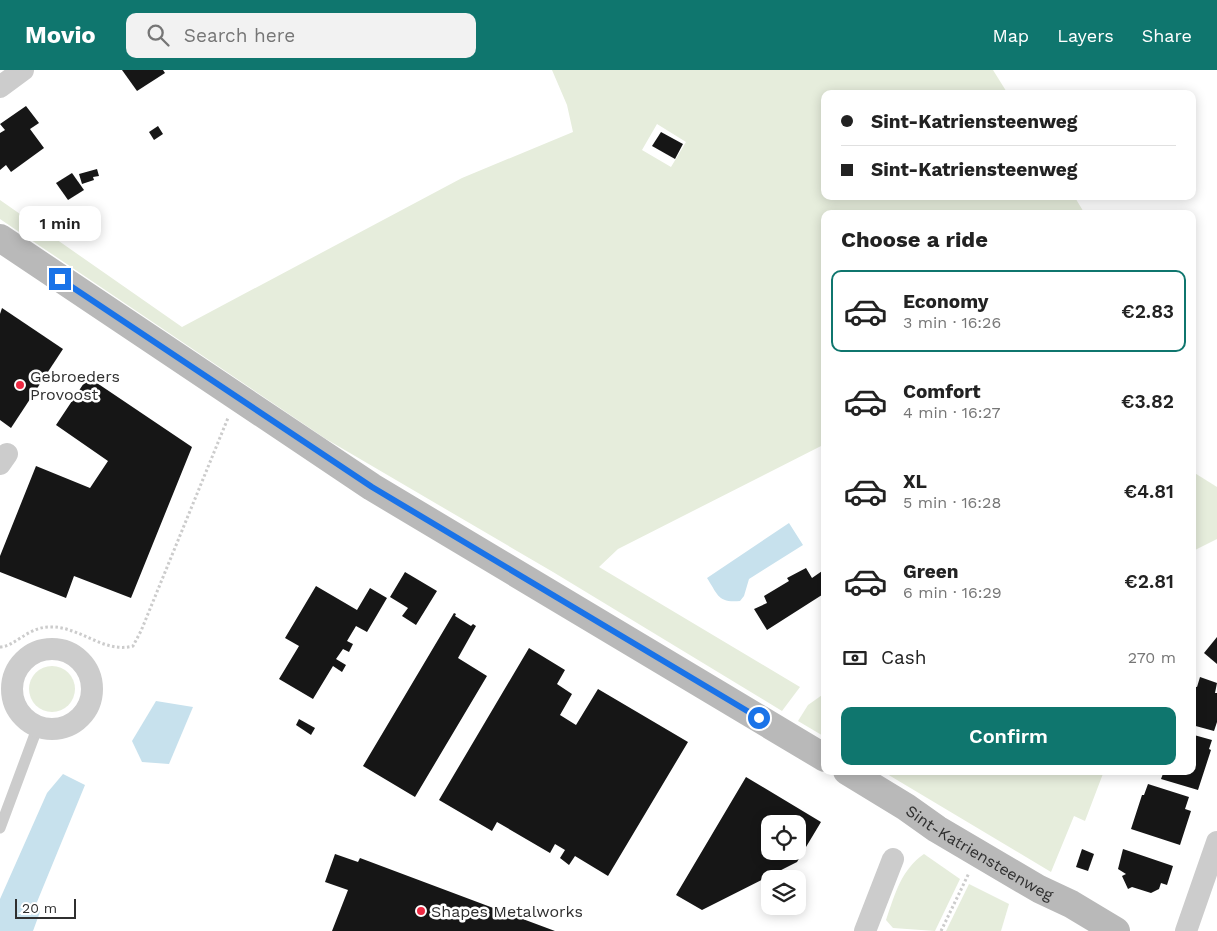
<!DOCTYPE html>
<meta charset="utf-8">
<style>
:root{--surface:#fff;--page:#f2f2f2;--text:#222;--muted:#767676;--line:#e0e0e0;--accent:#0f766e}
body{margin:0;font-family:"Work Sans",sans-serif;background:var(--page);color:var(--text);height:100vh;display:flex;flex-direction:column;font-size:19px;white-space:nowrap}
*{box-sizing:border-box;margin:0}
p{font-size:16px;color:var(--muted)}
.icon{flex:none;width:28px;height:28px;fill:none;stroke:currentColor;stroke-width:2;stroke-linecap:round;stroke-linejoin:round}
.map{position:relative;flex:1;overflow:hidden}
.panel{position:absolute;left:821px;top:140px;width:375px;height:565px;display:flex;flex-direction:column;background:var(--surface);border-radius:10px;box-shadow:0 2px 12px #0003}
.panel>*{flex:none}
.hud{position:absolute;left:821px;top:20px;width:375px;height:110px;border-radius:10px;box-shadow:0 2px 12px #0003;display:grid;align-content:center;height:110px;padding:0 20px;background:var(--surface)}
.tools{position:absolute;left:761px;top:745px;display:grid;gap:10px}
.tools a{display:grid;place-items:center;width:45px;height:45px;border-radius:10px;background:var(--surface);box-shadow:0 2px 12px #0003;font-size:25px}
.scale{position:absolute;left:15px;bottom:12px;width:61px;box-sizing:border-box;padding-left:5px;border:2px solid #2f2f2f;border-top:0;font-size:14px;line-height:18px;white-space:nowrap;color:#2f2f2f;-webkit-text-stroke:4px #fff;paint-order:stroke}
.end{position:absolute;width:22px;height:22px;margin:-11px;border:6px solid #1a73e8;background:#fff;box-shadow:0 0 0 2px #fff}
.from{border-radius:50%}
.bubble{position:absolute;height:35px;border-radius:10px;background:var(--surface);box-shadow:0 2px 12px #0003;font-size:16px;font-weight:600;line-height:35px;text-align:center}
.hud b{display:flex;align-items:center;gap:18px;height:48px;font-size:19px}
.hud b+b{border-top:1px solid var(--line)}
.hud i{width:12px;height:12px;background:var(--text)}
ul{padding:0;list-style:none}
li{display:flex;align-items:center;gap:15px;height:82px;margin:0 10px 8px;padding:0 10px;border:2px solid transparent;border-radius:10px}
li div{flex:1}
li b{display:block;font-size:19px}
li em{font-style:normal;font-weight:600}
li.selected{border-color:var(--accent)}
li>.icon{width:45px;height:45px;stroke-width:1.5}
h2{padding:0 20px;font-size:22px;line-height:60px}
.pay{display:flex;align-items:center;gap:12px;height:55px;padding:0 20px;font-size:19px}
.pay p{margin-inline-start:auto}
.action{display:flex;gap:10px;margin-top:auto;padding:10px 20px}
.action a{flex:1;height:58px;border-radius:10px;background:var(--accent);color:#fff;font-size:20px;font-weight:600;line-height:58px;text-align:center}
header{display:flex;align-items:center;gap:30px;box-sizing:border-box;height:70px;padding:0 25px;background:var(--accent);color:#fff}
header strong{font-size:24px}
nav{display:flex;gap:28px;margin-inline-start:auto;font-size:18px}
.search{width:350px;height:45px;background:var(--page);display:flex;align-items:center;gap:12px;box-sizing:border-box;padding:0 18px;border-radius:10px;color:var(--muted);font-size:19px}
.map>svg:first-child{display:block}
.green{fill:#e6eddc;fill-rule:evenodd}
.water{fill:#c7e1ed}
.building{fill:#161616;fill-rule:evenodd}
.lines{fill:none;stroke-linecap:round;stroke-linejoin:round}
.path{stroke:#ccc;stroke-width:3;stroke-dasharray:2.5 2.5;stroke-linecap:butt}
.lane{stroke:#ccc;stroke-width:11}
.street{stroke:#ccc;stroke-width:22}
.secondary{stroke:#b9b9b9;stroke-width:28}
.route{stroke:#1a73e8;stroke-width:6}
.poi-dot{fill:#ed2a43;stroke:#fff;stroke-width:2}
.labels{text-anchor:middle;stroke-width:5;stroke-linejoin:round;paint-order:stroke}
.poi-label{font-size:16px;fill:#2f2f2f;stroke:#fff;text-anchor:start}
.street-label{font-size:16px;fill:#2f2f2f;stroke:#fff}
</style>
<header>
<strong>Movio</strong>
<div class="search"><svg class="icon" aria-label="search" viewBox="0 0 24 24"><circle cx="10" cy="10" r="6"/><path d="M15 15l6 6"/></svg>Search here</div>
<nav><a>Map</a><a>Layers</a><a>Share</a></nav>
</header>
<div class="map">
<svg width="1217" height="861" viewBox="0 0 1217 861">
<rect width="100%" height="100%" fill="#fff"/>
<!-- green -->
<g class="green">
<path d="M 552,0 L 993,0 L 1008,24 L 825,24 L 825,126 L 1074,126 L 1085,144 L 825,144 L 825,374 L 618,479 L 599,497 L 800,617 L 782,641 L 553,502 L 326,369 L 0,149 L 0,130 L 182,257 L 462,108 L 573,62 L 567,35 ZM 657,54 L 686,72 L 671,97 L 642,80 Z"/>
<path d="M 1193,402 L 1217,417 L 1217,469 L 1193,481 Z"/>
<circle cx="52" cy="619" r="23"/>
<path d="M 825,623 L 825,667 L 798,651 L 808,635 Z"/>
<path d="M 882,701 L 1104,701 L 1085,751 L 1074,746 L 1051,802 Z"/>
<path d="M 924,784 L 960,809 L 935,861 L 893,858 L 886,850 C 895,824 901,800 924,784 Z"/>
<path d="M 969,814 L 1009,834 L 1001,861 L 946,861 Z"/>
</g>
<!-- water -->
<g class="water">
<path d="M 789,453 L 803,475 L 749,509 L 744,526 L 740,531 C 718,533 718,525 707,508 Z"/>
<path d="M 156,631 L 193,637 L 169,694 L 142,692 L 132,671 Z"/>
<path d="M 63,704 L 85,715 L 37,832 L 40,842 L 33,861 L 0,861 L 0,829 L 47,723 Z"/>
</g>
<!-- building -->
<g class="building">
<path d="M 122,0 L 163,0 L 165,3 L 137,21 Z"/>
<path d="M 26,36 L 39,53 L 30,59 L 44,78 L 11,102 L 6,95 L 0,100 L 0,63 L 5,60 L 0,54 Z"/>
<path d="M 158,56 L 163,64 L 154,70 L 149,62 Z"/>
<path d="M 661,62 L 683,74 L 675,89 L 652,76 Z"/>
<path d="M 97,99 L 99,106 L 93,107 L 94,110 L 82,114 L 79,104 Z"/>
<path d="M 72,103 L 84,120 L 68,130 L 56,113 Z"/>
<path d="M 2,238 L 63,279 L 11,358 L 0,350 L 0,244 Z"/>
<path d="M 88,307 L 192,377 L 131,528 L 74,506 L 66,528 L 0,502 L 0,486 L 36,396 L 90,418 L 108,391 L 56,355 Z"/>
<path d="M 806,498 L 812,508 L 825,499 L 825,523 L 767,560 L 754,539 L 767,533 L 764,526 L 789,511 L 787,508 Z"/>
<path d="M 405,502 L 437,521 L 416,555 L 402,546 L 408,538 L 390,527 Z"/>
<path d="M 316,516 L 357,540 L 370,518 L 387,528 L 367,562 L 356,556 L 347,571 L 353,574 L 349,582 L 343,579 L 336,589 L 346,595 L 342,602 L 333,596 L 313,629 L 279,609 L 299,576 L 285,568 Z"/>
<path d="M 454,543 L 456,544 L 455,546 L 471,556 L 473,554 L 476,556 L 458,588 L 487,606 L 415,727 L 363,696 Z"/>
<path d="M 1217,567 L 1217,594 L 1204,583 Z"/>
<path d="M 529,578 L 565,600 L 557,614 L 572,624 L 560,645 L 576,655 L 598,619 L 688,672 L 608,806 L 575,786 L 569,795 L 560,788 L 565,780 L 555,774 L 550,783 L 497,752 L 492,761 L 439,730 Z"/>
<path d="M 1200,607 L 1217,613 L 1215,623 L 1217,623 L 1217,652 L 1214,661 L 1192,655 L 1192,616 L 1197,617 Z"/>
<path d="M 299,649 L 315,658 L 311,665 L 296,655 Z"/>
<path d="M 1194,665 L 1212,670 L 1209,679 L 1211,680 L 1198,720 L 1161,709 L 1164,701 L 1192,701 Z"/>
<path d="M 746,707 L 821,752 L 797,792 L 702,840 L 676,825 ZM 770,754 L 798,754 L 798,781 L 770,781 Z"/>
<path d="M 1148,714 L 1189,727 L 1185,739 L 1191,741 L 1180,775 L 1131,759 L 1142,725 L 1144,725 Z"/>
<path d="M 1082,779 L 1094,784 L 1088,801 L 1076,797 Z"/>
<path d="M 1123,779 L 1173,796 L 1167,815 L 1161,813 L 1159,819 L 1151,823 L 1132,817 L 1128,819 L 1122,806 L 1126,804 L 1118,799 Z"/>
<path d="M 335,784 L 358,792 L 360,788 L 555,861 L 332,861 L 348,820 L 325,812 Z"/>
</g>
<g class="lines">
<!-- path -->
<g class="path">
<path d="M 0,577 C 14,577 27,558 48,557 C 79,555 103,584 133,576 L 141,561 L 228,348"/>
<path d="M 941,861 L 969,803"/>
</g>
<!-- lane -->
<path class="lane" d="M 0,758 L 38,656"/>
<!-- street -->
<g class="street">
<path d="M 0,17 L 23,0"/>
<path d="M 0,394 L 7,384"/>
<circle cx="52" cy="619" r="40"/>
<path d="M 865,861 L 893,789"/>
<path d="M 1186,861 L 1217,772"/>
</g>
<!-- secondary -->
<g class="secondary">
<path d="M 0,168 L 372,417 L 825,688"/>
<path id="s1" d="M 847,701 L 906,737 L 937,759 L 1039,819 L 1071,834 L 1116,861"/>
</g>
</g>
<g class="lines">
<!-- route -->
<path class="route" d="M 60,209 L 372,417 L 759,648"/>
</g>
<!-- markers -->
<g class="poi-dot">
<circle cx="20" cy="315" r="5"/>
<circle cx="421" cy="841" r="5"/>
</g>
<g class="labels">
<!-- poi labels -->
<g class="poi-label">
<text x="30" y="312">Gebroeders<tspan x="30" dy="18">Provoost</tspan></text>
<text x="431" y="847">Shapes Metalworks</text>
</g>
<!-- street labels -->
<g class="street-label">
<text dy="6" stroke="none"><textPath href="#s1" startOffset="156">Sint-Katriensteenweg</textPath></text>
</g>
</g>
</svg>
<div class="tools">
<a><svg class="icon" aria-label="locate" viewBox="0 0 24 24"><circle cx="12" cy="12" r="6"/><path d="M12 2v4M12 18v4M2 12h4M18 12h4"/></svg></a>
<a><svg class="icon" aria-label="layers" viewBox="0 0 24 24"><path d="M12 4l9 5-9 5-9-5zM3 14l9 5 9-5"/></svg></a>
</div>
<div class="scale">20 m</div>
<i class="end from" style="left:759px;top:648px"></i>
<i class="end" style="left:60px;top:209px"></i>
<div class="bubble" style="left:19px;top:136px;width:82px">1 min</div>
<div class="hud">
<b><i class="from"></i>Sint-Katriensteenweg</b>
<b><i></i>Sint-Katriensteenweg</b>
</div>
<section class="panel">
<h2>Choose a ride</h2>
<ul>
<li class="selected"><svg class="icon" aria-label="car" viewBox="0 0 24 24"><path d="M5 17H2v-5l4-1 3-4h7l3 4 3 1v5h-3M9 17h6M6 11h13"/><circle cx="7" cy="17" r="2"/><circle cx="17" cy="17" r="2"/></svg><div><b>Economy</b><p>3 min · 16:26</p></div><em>€2.83</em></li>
<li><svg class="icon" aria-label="car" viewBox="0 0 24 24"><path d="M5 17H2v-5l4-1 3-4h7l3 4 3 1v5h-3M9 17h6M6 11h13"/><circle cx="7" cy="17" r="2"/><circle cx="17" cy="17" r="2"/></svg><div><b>Comfort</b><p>4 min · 16:27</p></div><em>€3.82</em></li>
<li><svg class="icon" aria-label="car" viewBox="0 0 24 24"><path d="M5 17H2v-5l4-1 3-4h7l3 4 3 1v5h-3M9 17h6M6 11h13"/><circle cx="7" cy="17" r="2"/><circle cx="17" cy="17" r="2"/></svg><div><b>XL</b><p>5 min · 16:28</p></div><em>€4.81</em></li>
<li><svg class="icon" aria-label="car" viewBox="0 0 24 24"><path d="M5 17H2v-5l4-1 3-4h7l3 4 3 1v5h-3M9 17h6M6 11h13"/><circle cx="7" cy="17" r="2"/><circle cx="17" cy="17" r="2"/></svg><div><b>Green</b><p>6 min · 16:29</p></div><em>€2.81</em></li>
</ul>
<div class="pay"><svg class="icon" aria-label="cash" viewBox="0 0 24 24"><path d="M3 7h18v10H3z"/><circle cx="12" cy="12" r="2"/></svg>Cash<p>270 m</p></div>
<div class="action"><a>Confirm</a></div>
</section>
</div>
